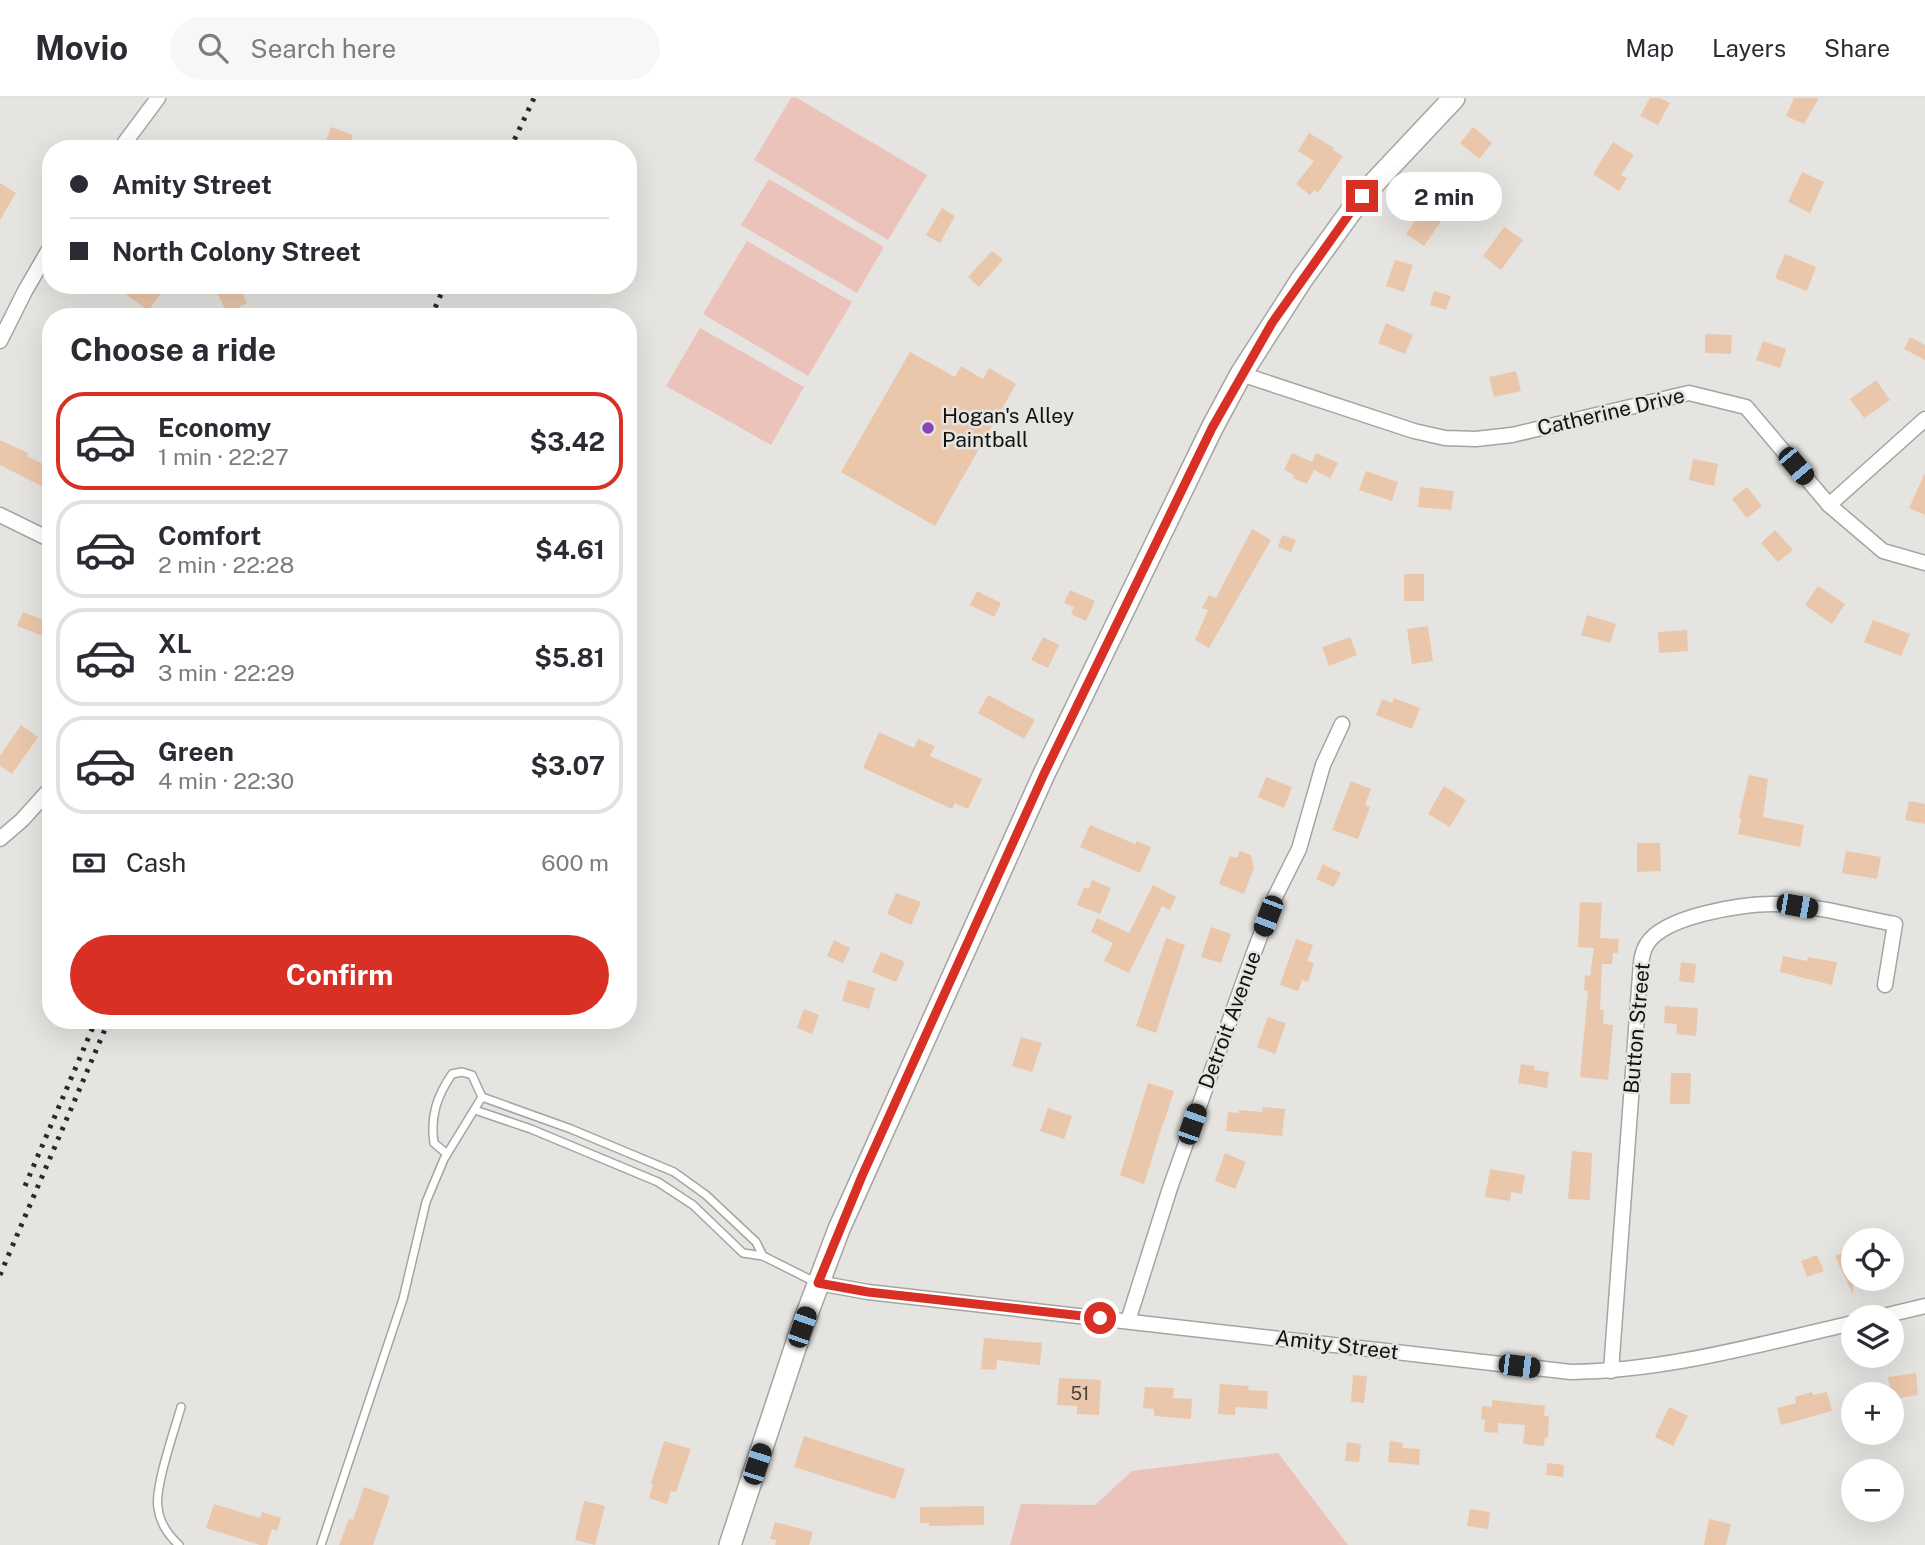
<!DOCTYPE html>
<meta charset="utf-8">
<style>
:root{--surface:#fff;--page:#f7f7f7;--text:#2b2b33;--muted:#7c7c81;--line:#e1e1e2;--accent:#d93025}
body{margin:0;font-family:"Public Sans",sans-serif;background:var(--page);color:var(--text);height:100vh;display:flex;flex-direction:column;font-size:26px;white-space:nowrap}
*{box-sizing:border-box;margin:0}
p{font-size:23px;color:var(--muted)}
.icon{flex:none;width:38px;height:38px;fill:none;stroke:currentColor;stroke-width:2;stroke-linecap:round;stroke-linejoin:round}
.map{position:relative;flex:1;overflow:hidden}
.sheet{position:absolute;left:42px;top:210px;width:595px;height:721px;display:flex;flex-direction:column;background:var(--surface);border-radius:28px;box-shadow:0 7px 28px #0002}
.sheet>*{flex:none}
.top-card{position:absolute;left:42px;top:42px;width:595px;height:154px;border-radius:28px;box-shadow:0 7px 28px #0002;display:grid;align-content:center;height:154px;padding:0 28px;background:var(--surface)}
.buttons{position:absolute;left:1841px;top:1130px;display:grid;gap:14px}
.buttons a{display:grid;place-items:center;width:63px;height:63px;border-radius:50%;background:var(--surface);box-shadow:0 7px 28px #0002;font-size:35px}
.end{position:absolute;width:32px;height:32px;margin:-16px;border:9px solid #d93025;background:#fff;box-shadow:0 0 0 4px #fff}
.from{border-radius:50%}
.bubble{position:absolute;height:49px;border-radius:24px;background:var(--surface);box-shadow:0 7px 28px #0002;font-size:23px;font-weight:700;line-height:49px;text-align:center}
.car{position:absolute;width:21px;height:42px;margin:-21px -10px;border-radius:9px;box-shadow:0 0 5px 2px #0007;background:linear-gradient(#222 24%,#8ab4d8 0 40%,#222 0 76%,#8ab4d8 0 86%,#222 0)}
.top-card b{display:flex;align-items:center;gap:24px;height:66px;font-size:26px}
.top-card b+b{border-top:2px solid var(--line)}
.top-card i{width:18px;height:18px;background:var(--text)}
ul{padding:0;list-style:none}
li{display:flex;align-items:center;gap:21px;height:98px;margin:0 14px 10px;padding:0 14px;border:4px solid var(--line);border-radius:28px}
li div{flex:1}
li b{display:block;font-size:26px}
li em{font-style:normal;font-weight:700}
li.active{border-color:var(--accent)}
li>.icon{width:63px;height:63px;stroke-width:1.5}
h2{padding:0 28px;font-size:32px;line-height:84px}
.pay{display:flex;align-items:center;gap:18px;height:77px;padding:0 28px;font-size:26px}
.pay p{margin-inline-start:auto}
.button{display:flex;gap:14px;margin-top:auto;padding:14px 28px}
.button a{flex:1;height:80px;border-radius:42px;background:var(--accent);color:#fff;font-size:28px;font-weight:700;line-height:80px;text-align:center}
header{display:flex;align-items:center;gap:42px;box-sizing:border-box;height:98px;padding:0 35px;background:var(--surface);border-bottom:2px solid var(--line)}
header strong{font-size:33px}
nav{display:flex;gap:38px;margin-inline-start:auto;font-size:24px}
.search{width:490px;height:63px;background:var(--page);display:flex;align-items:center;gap:18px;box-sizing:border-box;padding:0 24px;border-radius:38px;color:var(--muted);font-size:26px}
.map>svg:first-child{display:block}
.green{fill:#ebc3ba}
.building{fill:#eac7ab}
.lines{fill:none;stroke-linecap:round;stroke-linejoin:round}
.lane-casing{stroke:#a5a4a1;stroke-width:10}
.street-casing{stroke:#a5a4a1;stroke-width:17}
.secondary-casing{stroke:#a5a4a1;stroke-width:24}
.lane{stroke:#fff;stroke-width:7}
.street{stroke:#fff;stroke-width:14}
.secondary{stroke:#fff;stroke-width:21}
.rail{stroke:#292928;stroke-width:5;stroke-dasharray:3.5 7;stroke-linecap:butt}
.route{stroke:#d93025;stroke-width:9}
.poi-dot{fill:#8a44b7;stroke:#e5e4e1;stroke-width:2.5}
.labels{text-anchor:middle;stroke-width:5;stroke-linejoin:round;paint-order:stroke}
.number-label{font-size:18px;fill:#473e37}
.street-label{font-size:21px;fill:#111110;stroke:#e5e4e1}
.poi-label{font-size:21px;fill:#111110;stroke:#e5e4e1;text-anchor:start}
</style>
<header>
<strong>Movio</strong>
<div class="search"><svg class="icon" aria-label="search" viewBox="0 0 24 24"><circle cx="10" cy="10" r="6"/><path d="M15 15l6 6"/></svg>Search here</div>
<nav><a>Map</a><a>Layers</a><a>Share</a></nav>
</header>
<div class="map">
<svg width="1925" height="1447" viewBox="0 0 1925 1447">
<rect width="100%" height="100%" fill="#e5e4e1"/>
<!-- green -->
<g class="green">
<path d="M 791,0 L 797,0 L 927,77 L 888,142 L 754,62 Z"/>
<path d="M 769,81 L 884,149 L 857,195 L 741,127 Z"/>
<path d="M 747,143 L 852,204 L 808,278 L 703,216 Z"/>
<path d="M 700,230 L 804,289 L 771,347 L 666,288 Z"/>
<path d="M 1278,1355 L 1348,1447 L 1010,1447 L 1021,1406 L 1095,1407 L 1132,1373 Z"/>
</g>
<!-- building -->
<g class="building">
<path d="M 1650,0 L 1660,0 L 1670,5 L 1658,27 L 1640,18 Z"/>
<path d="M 1794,0 L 1819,0 L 1804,26 L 1786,18 Z"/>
<path d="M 331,29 L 353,37 L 348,51 L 323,51 Z"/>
<path d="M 1473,29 L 1492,45 L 1479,61 L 1460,45 Z"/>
<path d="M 1309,35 L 1334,50 L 1333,52 L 1343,58 L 1318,95 L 1314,92 L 1310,97 L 1296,86 L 1314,63 L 1298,53 Z"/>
<path d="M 1613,44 L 1634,57 L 1621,77 L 1627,80 L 1619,93 L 1593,76 Z"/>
<path d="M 1802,74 L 1824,84 L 1810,115 L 1788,104 Z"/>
<path d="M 0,85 L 16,95 L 0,122 Z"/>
<path d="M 1427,106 L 1444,119 L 1424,148 L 1406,136 Z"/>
<path d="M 942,110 L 955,118 L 940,145 L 926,137 Z"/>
<path d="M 1504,129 L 1523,142 L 1501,172 L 1483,158 Z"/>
<path d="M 992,153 L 1003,162 L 979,189 L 968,179 Z"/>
<path d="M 1785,156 L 1816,169 L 1807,193 L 1775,180 Z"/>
<path d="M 1395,162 L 1413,167 L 1404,194 L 1386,188 Z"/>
<path d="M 114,187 L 167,187 L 148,213 Z"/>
<path d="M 213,187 L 263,187 L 243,197 L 247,205 L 239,209 L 247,219 L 229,219 Z"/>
<path d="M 1434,193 L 1451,198 L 1446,212 L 1430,207 Z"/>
<path d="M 1386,225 L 1413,237 L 1405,256 L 1378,245 Z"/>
<path d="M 1705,236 L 1732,237 L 1731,256 L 1705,255 Z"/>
<path d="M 1910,239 L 1925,247 L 1925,262 L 1904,251 Z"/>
<path d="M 1763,243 L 1786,251 L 1780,270 L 1756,262 Z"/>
<path d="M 910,254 L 955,279 L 961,268 L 983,281 L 989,270 L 1016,286 L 935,428 L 841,374 Z"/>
<path d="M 1516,273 L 1521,293 L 1494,299 L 1489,279 Z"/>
<path d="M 1876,282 L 1890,302 L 1864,320 L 1850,301 Z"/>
<path d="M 0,342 L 28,355 L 27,358 L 45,367 L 51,356 L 51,393 L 0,367 Z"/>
<path d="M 1292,355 L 1312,364 L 1316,355 L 1338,365 L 1330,380 L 1314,372 L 1307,386 L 1293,380 L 1294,377 L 1284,372 Z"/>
<path d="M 1693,361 L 1718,366 L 1714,388 L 1689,382 Z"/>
<path d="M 1366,373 L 1398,384 L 1392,403 L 1359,392 Z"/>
<path d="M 1925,375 L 1925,417 L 1909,410 Z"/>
<path d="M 1420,389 L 1454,393 L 1451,412 L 1418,409 Z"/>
<path d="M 1747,389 L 1762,408 L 1747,420 L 1732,401 Z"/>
<path d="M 1252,431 L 1271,442 L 1209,550 L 1195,542 L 1208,512 L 1202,510 L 1209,497 L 1216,500 Z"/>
<path d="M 1775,432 L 1793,452 L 1778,464 L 1761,445 Z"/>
<path d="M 1282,437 L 1296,442 L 1291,454 L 1278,449 Z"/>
<rect x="1404" y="476" width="20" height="27"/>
<path d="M 1818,488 L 1845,506 L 1832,526 L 1805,507 Z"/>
<path d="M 1070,492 L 1095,503 L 1086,523 L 1071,516 L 1074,509 L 1064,505 Z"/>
<path d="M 977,493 L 1001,505 L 994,519 L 970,507 Z"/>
<path d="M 23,514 L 51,525 L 51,541 L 17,528 Z"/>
<path d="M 1587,517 L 1616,526 L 1610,545 L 1581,537 Z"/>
<path d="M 1873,522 L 1910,536 L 1901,558 L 1864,544 Z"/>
<path d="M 1428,528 L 1433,563 L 1412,566 L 1407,531 Z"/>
<path d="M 1687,532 L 1688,553 L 1659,555 L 1658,534 Z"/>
<path d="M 1043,539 L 1059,547 L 1048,570 L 1031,562 Z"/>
<path d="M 1350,539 L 1357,557 L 1329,568 L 1322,549 Z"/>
<path d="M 988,597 L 1035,622 L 1024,641 L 978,615 Z"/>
<path d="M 1394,600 L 1420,610 L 1412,631 L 1376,617 L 1382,601 L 1392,605 Z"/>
<path d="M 21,627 L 38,639 L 12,676 L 0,668 L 0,658 Z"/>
<path d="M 879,634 L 914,650 L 918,641 L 935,648 L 930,658 L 982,681 L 968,711 L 955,705 L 952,711 L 863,670 Z"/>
<path d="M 1749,677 L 1768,681 L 1763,719 L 1804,727 L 1800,749 L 1738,736 L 1741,721 L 1739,719 Z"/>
<path d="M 1266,679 L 1292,689 L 1284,710 L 1258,699 Z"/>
<path d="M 1351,683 L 1371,691 L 1365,707 L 1370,709 L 1358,741 L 1332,732 Z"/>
<path d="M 1444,688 L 1466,702 L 1450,729 L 1428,716 Z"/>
<path d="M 1909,703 L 1925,706 L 1925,726 L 1905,722 Z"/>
<path d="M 1090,727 L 1135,746 L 1137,743 L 1151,749 L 1140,775 L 1080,749 Z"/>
<path d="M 1637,745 L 1660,745 L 1661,773 L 1637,774 Z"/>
<path d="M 1240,753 L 1251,757 L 1254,770 L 1244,796 L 1219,786 L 1230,758 L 1237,760 Z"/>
<path d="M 1846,753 L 1881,759 L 1877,781 L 1842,775 Z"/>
<path d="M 1323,766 L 1341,775 L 1334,789 L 1316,781 Z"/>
<path d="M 1092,782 L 1111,790 L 1100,816 L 1077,807 L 1084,789 L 1089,791 Z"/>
<path d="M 1153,787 L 1176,799 L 1170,812 L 1162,808 L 1129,875 L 1104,863 L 1113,845 L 1091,834 L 1097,820 L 1129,835 Z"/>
<path d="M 896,795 L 921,804 L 911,827 L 887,816 Z"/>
<path d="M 1580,804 L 1602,805 L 1600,840 L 1619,841 L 1618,855 L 1613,855 L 1612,866 L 1602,866 L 1600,912 L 1604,912 L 1603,926 L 1613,927 L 1608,982 L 1580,979 L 1588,893 L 1584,892 L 1585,877 L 1590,878 L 1594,850 L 1578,849 Z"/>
<path d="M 1211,829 L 1231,836 L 1221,865 L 1201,859 Z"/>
<path d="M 1166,840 L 1185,847 L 1156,935 L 1136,928 Z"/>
<path d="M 1296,841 L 1313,847 L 1307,863 L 1314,865 L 1308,884 L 1302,882 L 1298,893 L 1280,887 Z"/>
<path d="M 834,842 L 850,850 L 843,865 L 827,858 Z"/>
<path d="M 881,854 L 905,864 L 896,884 L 872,874 Z"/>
<path d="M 1783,858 L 1807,863 L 1808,859 L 1837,864 L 1832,887 L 1780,874 Z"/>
<path d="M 1681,864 L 1696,866 L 1694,885 L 1679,883 Z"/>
<path d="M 848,882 L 875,890 L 869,911 L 842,903 Z"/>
<path d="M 1665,908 L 1698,910 L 1696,938 L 1676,936 L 1677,926 L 1664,925 Z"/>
<path d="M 804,911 L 819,917 L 812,936 L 797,930 Z"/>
<path d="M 1268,919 L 1286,925 L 1275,956 L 1257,949 Z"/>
<path d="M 1021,939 L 1042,945 L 1032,974 L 1012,968 Z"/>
<path d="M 1521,966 L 1535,968 L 1534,972 L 1549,974 L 1547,990 L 1518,985 Z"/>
<path d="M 1671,975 L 1691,975 L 1690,1006 L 1670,1006 Z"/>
<path d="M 1148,985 L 1174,993 L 1163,1027 L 1160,1027 L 1162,1028 L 1144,1086 L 1120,1077 Z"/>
<path d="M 1263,1009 L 1285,1011 L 1282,1038 L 1226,1033 L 1228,1014 L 1239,1015 L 1239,1012 L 1262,1014 Z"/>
<path d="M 1048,1010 L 1072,1018 L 1064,1041 L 1040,1033 Z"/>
<path d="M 1572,1053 L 1592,1055 L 1590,1102 L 1568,1101 Z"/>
<path d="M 1225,1055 L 1246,1064 L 1235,1091 L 1215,1083 Z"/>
<path d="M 1490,1071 L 1525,1077 L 1522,1096 L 1511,1094 L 1510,1103 L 1485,1099 Z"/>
<path d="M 1853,1150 L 1853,1197 L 1835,1158 Z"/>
<path d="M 1817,1157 L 1824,1173 L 1807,1179 L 1801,1163 Z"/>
<path d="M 984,1240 L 1042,1245 L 1040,1267 L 997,1262 L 996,1272 L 981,1271 Z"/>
<path d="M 1916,1275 L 1918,1297 L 1892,1301 L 1888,1279 Z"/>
<path d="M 1353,1277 L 1367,1278 L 1364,1305 L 1351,1304 Z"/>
<path d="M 1059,1280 L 1101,1282 L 1099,1317 L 1077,1316 L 1077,1308 L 1057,1307 Z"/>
<path d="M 1220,1286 L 1249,1288 L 1248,1292 L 1268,1293 L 1267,1311 L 1235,1309 L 1235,1317 L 1218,1316 Z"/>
<path d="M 1145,1289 L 1174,1290 L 1173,1300 L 1192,1301 L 1191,1321 L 1154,1318 L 1154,1311 L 1143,1310 Z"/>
<path d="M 1812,1294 L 1813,1297 L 1827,1294 L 1832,1313 L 1781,1327 L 1777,1310 L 1796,1305 L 1795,1299 Z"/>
<path d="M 1492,1302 L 1545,1308 L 1544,1318 L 1549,1318 L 1548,1340 L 1545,1339 L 1544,1348 L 1523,1346 L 1525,1327 L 1498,1325 L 1498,1335 L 1484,1334 L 1485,1322 L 1481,1321 L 1482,1308 L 1492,1309 Z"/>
<path d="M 1669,1309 L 1688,1318 L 1673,1348 L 1655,1339 Z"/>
<path d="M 804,1338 L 905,1371 L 895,1401 L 794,1369 Z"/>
<path d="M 664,1343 L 691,1351 L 676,1394 L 671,1393 L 667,1406 L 649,1400 L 653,1387 L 651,1386 Z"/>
<path d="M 1390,1343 L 1403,1345 L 1402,1350 L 1420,1351 L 1419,1367 L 1388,1364 Z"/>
<path d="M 1347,1344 L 1361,1346 L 1359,1364 L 1345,1363 Z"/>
<path d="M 1547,1365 L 1564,1367 L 1563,1379 L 1546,1377 Z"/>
<path d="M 364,1389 L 390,1398 L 373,1447 L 339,1447 L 349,1421 L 353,1422 Z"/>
<path d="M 584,1403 L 605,1408 L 595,1447 L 575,1442 Z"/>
<path d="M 214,1406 L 260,1420 L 262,1414 L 281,1420 L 277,1433 L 272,1431 L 267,1447 L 260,1447 L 206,1430 Z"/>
<path d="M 984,1408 L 984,1427 L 929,1428 L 929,1425 L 920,1425 L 920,1409 Z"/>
<path d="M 1470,1411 L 1490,1414 L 1488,1431 L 1467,1428 Z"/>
<path d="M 1709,1421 L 1731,1426 L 1726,1447 L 1704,1447 Z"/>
<path d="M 775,1424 L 813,1434 L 809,1447 L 775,1447 L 776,1442 L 770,1441 Z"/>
</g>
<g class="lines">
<defs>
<g id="lane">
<path d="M 475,1012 L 531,1031 L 658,1084 L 693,1107 L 743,1155 L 763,1158 L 756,1144 L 706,1097 L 674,1074 L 571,1031 L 482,999"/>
<path d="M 763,1158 L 817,1185"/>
<path d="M 179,1447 C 168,1437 160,1426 158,1410 C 154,1390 175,1331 181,1309"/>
<path d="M 321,1447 L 403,1201 L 426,1104 L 444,1061 L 482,999 L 472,977 L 462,974 L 452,976 C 437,998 430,1018 434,1045 L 447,1056"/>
</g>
<g id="street">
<path d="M 120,51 L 158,0"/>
<path d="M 0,243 L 25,193 L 51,148"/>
<path d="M 1241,276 L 1414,333 L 1445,340 L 1476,341 L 1512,337 L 1689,295 L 1746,309 L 1829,407 L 1883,453 L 1925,465"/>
<path d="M 1829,407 L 1925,321"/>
<path d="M 0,417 L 51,442"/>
<path d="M 0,741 L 22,722 L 51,690"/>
<path d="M 818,1185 L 868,1194 L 1571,1274 C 1667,1273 1760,1246 1853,1225"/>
<path d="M 1875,1220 L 1925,1208"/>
<path d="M 1128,1223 L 1170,1090 L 1253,857 L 1275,799 L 1299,751 L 1323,667 L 1342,626"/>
<path d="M 1611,1273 L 1640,877 C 1641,866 1641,855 1647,846 C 1664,818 1742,806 1772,806 C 1813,806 1855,819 1895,826 L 1885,887"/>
</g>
<path id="secondary" d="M 730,1447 L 802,1229 L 839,1131 L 1044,676 L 1212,330 L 1241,276 L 1302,181 L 1362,98 L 1454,0"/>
</defs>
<!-- lane casing -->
<use href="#lane" class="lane-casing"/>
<!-- street casing -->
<use href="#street" class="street-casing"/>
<!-- secondary casing -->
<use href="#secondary" class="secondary-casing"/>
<!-- lane -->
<use href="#lane" class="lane"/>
<!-- street -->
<use href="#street" class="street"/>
<!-- secondary -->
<use href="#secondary" class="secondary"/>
<!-- rail -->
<g class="rail">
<path d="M 510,51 L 534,0"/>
<path d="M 431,219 L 445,187"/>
<path d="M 25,1088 L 96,922"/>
<path d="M 0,1177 L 109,922"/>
</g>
</g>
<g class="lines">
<!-- route -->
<path class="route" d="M 1100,1220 L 868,1194 L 818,1185 L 862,1078 L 1044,676 L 1212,330 L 1272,225 L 1362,98"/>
</g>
<!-- markers -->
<circle class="poi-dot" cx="928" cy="330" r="7"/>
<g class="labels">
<!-- number labels -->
<g class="number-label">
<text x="1080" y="1302">51</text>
</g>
<!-- street labels -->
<g class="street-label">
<text transform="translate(1611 314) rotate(-13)" y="7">Catherine Drive</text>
<text transform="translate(1230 922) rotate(-70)" y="7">Detroit Avenue</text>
<text transform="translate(1637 930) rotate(-85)" y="7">Button Street</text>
<text transform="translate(1337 1247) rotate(7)" y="7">Amity Street</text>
</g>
<!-- poi labels -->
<g class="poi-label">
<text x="942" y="325">Hogan's Alley<tspan x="942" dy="24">Paintball</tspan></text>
</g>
</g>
</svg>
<div class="buttons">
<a><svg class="icon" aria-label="locate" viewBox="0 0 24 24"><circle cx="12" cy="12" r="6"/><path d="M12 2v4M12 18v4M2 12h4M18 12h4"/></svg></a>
<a><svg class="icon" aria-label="layers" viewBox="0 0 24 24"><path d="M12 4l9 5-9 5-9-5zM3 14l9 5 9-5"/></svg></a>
<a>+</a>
<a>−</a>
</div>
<i class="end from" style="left:1100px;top:1220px"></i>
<i class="end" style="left:1362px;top:98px"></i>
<div class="bubble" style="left:1386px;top:74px;width:116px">2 min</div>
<i class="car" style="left:1796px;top:368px;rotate:140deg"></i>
<i class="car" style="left:1797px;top:808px;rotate:100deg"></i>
<i class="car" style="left:1268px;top:818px;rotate:201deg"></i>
<i class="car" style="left:1192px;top:1026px;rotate:19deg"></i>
<i class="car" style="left:802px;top:1229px;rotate:19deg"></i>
<i class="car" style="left:1519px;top:1268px;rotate:97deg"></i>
<i class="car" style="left:757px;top:1366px;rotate:18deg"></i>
<div class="top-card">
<b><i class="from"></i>Amity Street</b>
<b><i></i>North Colony Street</b>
</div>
<section class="sheet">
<h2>Choose a ride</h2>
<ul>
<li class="active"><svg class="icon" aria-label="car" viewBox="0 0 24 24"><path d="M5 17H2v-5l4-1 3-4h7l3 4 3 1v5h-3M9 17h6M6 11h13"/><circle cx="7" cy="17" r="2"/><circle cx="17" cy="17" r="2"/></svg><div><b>Economy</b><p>1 min · 22:27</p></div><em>$3.42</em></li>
<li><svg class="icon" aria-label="car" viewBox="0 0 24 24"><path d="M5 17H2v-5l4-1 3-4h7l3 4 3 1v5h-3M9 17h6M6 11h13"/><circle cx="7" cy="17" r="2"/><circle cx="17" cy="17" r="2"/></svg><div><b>Comfort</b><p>2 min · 22:28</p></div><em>$4.61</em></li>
<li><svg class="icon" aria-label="car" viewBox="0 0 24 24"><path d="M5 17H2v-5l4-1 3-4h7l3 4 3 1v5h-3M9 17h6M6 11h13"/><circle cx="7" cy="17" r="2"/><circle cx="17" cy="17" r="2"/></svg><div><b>XL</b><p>3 min · 22:29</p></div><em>$5.81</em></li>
<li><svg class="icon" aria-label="car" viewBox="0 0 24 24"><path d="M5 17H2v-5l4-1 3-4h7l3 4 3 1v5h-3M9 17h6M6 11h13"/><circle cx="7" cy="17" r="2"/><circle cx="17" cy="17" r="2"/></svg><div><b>Green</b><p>4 min · 22:30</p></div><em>$3.07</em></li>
</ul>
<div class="pay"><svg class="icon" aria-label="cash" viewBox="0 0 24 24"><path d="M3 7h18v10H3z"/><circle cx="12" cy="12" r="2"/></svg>Cash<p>600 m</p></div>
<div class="button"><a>Confirm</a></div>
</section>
</div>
